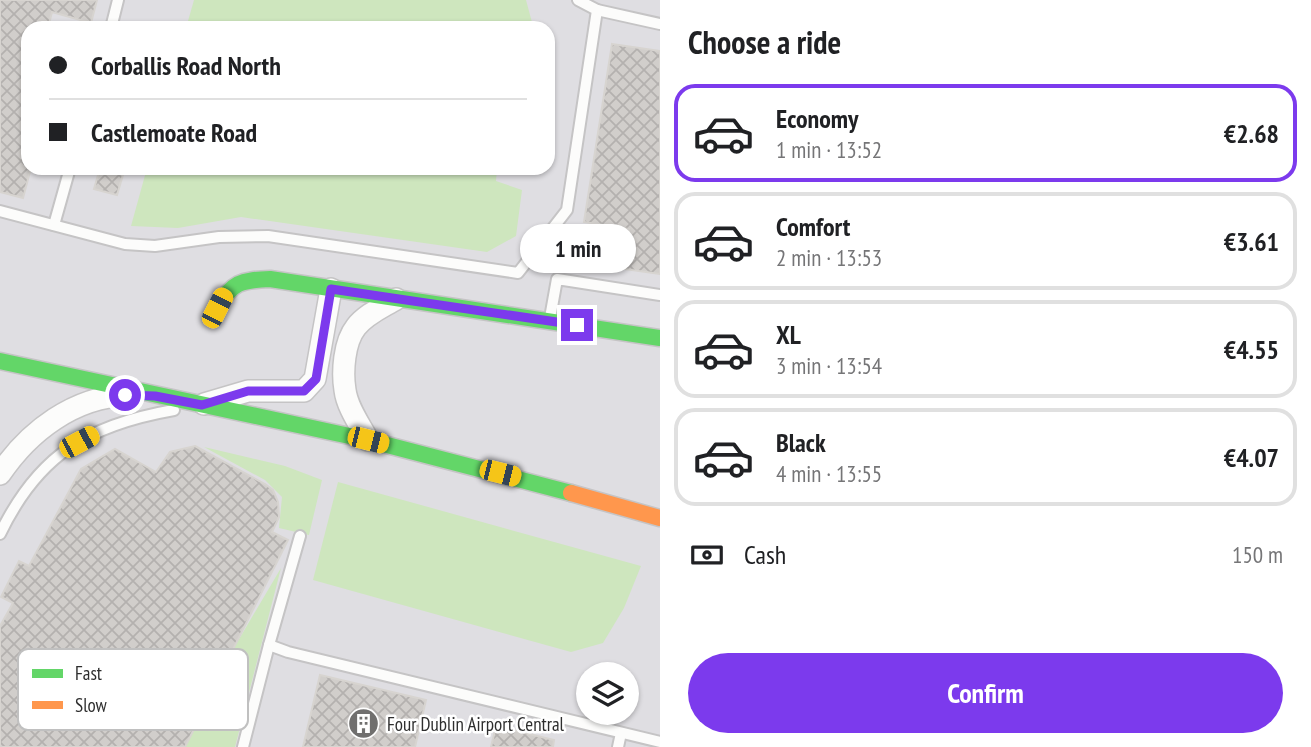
<!DOCTYPE html>
<meta charset="utf-8">
<style>
:root{--surface:#fff;--page:#f6f6f6;--text:#202124;--muted:#757577;--line:#e0e0e0;--accent:#7c3aed}
body{margin:0;font-family:"PT Sans Narrow",sans-serif;background:var(--page);color:var(--text);height:100vh;display:flex;flex-direction:column;font-size:26px;white-space:nowrap}
*{box-sizing:border-box;margin:0}
p{font-size:23px;color:var(--muted)}
.icon{flex:none;width:38px;height:38px;fill:none;stroke:currentColor;stroke-width:2;stroke-linecap:round;stroke-linejoin:round}
.map{position:relative;flex:1;overflow:hidden}
.drawer{display:flex;flex-direction:column;background:var(--surface);width:651px}
.drawer>*{flex:none}
.guide{position:absolute;left:21px;top:21px;width:534px;height:154px;border-radius:21px;box-shadow:0 2px 5px #0004;display:grid;align-content:center;height:154px;padding:0 28px;background:var(--surface)}
.fabs{position:absolute;left:576px;top:662px;display:grid;gap:14px}
.fabs a{display:grid;place-items:center;width:63px;height:63px;border-radius:50%;background:var(--surface);box-shadow:0 2px 5px #0004;font-size:35px}
.end{position:absolute;width:32px;height:32px;margin:-16px;border:9px solid #7c3aed;background:#fff;box-shadow:0 0 0 4px #fff}
.from{border-radius:50%}
.bubble{position:absolute;height:49px;border-radius:24px;background:var(--surface);box-shadow:0 2px 5px #0004;font-size:23px;font-weight:700;line-height:49px;text-align:center}
.car{position:absolute;width:21px;height:42px;margin:-21px -10px;border-radius:9px;box-shadow:0 0 5px 2px #0007;background:linear-gradient(#f5c518 24%,#345 0 40%,#f5c518 0 76%,#345 0 86%,#f5c518 0)}
.guide b{display:flex;align-items:center;gap:24px;height:66px;font-size:26px}
.guide b+b{border-top:2px solid var(--line)}
.guide i{width:18px;height:18px;background:var(--text)}
ul{padding:0;list-style:none}
li{display:flex;align-items:center;gap:21px;height:98px;margin:0 14px 10px;padding:0 14px;border:4px solid var(--line);border-radius:21px}
li div{flex:1}
li b{display:block;font-size:26px}
li em{font-style:normal;font-weight:700}
li.on{border-color:var(--accent)}
li>.icon{width:63px;height:63px;stroke-width:1.5}
h2{padding:0 28px;font-size:32px;line-height:84px}
.pay{display:flex;align-items:center;gap:18px;height:77px;padding:0 28px;font-size:26px}
.pay p{margin-inline-start:auto}
.action{display:flex;gap:14px;margin-top:auto;padding:14px 28px}
.action a{flex:1;height:80px;border-radius:42px;background:var(--accent);color:#fff;font-size:28px;font-weight:700;line-height:80px;text-align:center}
main{display:flex;flex:1;min-height:0}
.map>svg:first-child{display:block}
.airport{fill:#dfdee2;fill-rule:evenodd}
.grass{fill:#cee6be}
.building{fill:url(#building-cross-hatch);stroke:#d7d4d0;stroke-width:2}
.lines{fill:none;stroke-linecap:round;stroke-linejoin:round}
.lane-casing{stroke:#c5c4c5;stroke-width:14}
.street-casing{stroke:#c5c4c5;stroke-width:24}
.fast-casing{stroke:#c5c4c5;stroke-width:19}
.slow-casing{stroke:#c5c4c5;stroke-width:19}
.lane{stroke:#fcfcfb;stroke-width:10}
.street{stroke:#fcfcfb;stroke-width:21}
.fast{stroke:#63d668;stroke-width:16}
.slow{stroke:#ff974d;stroke-width:16}
.route{stroke:#7c3aed;stroke-width:9}
.labels{text-anchor:middle;stroke-width:5;stroke-linejoin:round;paint-order:stroke}
.poi-label{font-size:19px;fill:#2e2e2e;stroke:#fff;text-anchor:start}
.key{fill:#fff;stroke:#c0c0c0;stroke-width:2}
.key-label{font-size:19px;fill:#2e2e2e}
</style>
<main>
<div class="map">
<svg width="660" height="747" viewBox="0 0 660 747">
<defs>
<pattern id="building-cross-hatch" width="8" height="8" patternUnits="userSpaceOnUse" patternTransform="scale(1.75)"><rect width="8" height="8" fill="#d1cecb"/><path d="M0 0l8 8M0 8l8-8" fill="none" stroke="#b4b1af"/></pattern>
</defs>
<rect width="100%" height="100%" fill="#ece8e4"/>
<!-- airport -->
<path class="airport" d="M 0,0 L 660,0 L 660,747 L 0,747 ZM 28,28 L 548,28 L 548,168 L 28,168 ZM 588,674 L 626,674 L 626,712 L 588,712 Z"/>
<!-- grass -->
<g class="grass">
<path d="M 194,0 L 526,0 L 533,26 L 186,28 Z"/>
<path d="M 147,168 L 497,168 L 496,181 L 522,190 L 516,236 L 487,252 L 241,217 L 178,228 L 131,226 Z"/>
<path d="M 204,447 L 285,466 L 322,480 L 309,535 L 279,528 L 282,497 L 265,480 Z"/>
<path d="M 338,482 L 641,566 L 624,608 L 603,643 L 571,652 L 313,580 Z"/>
<path d="M 281,568 L 235,747 L 185,747 L 196,725 L 208,730 L 224,695 L 235,660 L 232,651 Z"/>
</g>
<!-- building -->
<g class="building">
<path d="M 0,0 L 97,0 L 91,23 L 52,12 L 48,28 L 28,28 L 28,168 L 31,168 L 23,198 L 0,192 Z"/>
<path d="M 612,44 L 660,51 L 660,274 L 624,269 L 629,229 L 584,222 Z"/>
<path d="M 100,168 L 125,168 L 117,195 L 94,189 Z"/>
<path d="M 195,446 L 265,484 L 273,490 L 278,502 L 279,517 L 272,532 L 288,540 L 213,689 L 224,695 L 207,730 L 196,725 L 185,747 L 0,747 L 0,626 L 13,603 L 1,597 L 19,561 L 29,566 L 81,469 L 115,449 L 156,472 L 170,452 Z"/>
<path d="M 320,675 L 426,700 L 415,747 L 303,747 Z"/>
<path d="M 496,726 L 554,740 L 553,747 L 491,747 Z"/>
</g>
<g class="lines">
<defs>
<g id="lane">
<path d="M 597,10 L 660,24"/>
<path d="M 111,28 L 118,0"/>
<path d="M 0,211 L 125,244 L 155,246 L 219,237 L 268,236 L 518,273 L 567,210 L 597,10 L 578,0"/>
<path d="M 54,225 L 70,168"/>
<path d="M 550,318 L 557,279 L 660,295"/>
<path d="M 0,534 C 38,455 88,425 174,410"/>
<path d="M 269,645 L 288,652 L 660,742"/>
<path d="M 243,747 L 269,645 L 300,536"/>
<path d="M 618,747 L 621,733"/>
</g>
<g id="street">
<path d="M 204,404 L 248,391 L 304,391 L 315,379 L 331,289"/>
<path d="M 368,440 C 360,425 347,407 345,390 C 342,372 344,342 356,327 C 366,314 383,307 396,299"/>
<path d="M 0,474 C 29,431 74,397 127,395"/>
</g>
<g id="fast">
<path d="M 217,308 C 232,282 241,280 270,279 L 660,338"/>
<path d="M 0,361 L 368,440 L 571,493"/>
</g>
<path id="slow" d="M 571,493 L 660,518"/>
</defs>
<!-- lane casing -->
<use href="#lane" class="lane-casing"/>
<!-- street casing -->
<use href="#street" class="street-casing"/>
<!-- fast casing -->
<use href="#fast" class="fast-casing"/>
<!-- slow casing -->
<use href="#slow" class="slow-casing"/>
<!-- lane -->
<use href="#lane" class="lane"/>
<!-- street -->
<use href="#street" class="street"/>
<!-- fast -->
<use href="#fast" class="fast"/>
<!-- slow -->
<use href="#slow" class="slow"/>
</g>
<g class="lines">
<!-- route -->
<path class="route" d="M 125,395 L 155,396 L 202,405 L 248,391 L 304,391 L 316,379 L 331,289 L 577,325"/>
</g>
<!-- icons -->
<defs>
<symbol id="building-disc" viewBox="-11 -11 22 22"><circle r="9.5" fill="#706f6e" stroke="#fff"/><path d="M-4-6H4V6H1V3H-1V6H-4ZM-2.5-4.3h1.7v1.8h-1.7ZM.8-4.3h1.7v1.8H.8ZM-2.5-1h1.7V.8h-1.7ZM.8-1h1.7V.8H.8Z" fill="#fff"/></symbol>
</defs>
<g fill-rule="evenodd">
<use href="#building-disc" x="346" y="706" width="35" height="35"/>
</g>
<g class="labels">
<!-- poi labels -->
<g class="poi-label">
<text x="387" y="731">Four Dublin Airport Central</text>
</g>
</g>
<!-- legend -->
<rect x="18" y="649" width="230" height="81" rx="10" class="key"/>
<rect x="32" y="669" width="31" height="9" fill="#63d668"/>
<rect x="32" y="701" width="31" height="8" fill="#ff974d"/>
<g class="key-label">
<text x="75" y="680">Fast</text>
<text x="75" y="712">Slow</text>
</g>
</svg>
<div class="fabs">
<a><svg class="icon" aria-label="layers" viewBox="0 0 24 24"><path d="M12 4l9 5-9 5-9-5zM3 14l9 5 9-5"/></svg></a>
</div>
<i class="end from" style="left:125px;top:395px"></i>
<i class="end" style="left:577px;top:325px"></i>
<div class="bubble" style="left:520px;top:224px;width:116px">1 min</div>
<i class="car" style="left:217px;top:308px;rotate:27deg"></i>
<i class="car" style="left:368px;top:440px;rotate:104deg"></i>
<i class="car" style="left:79px;top:442px;rotate:62deg"></i>
<i class="car" style="left:500px;top:473px;rotate:104deg"></i>
<div class="guide">
<b><i class="from"></i>Corballis Road North</b>
<b><i></i>Castlemoate Road</b>
</div>
</div>
<section class="drawer">
<h2>Choose a ride</h2>
<ul>
<li class="on"><svg class="icon" aria-label="car" viewBox="0 0 24 24"><path d="M5 17H2v-5l4-1 3-4h7l3 4 3 1v5h-3M9 17h6M6 11h13"/><circle cx="7" cy="17" r="2"/><circle cx="17" cy="17" r="2"/></svg><div><b>Economy</b><p>1 min · 13:52</p></div><em>€2.68</em></li>
<li><svg class="icon" aria-label="car" viewBox="0 0 24 24"><path d="M5 17H2v-5l4-1 3-4h7l3 4 3 1v5h-3M9 17h6M6 11h13"/><circle cx="7" cy="17" r="2"/><circle cx="17" cy="17" r="2"/></svg><div><b>Comfort</b><p>2 min · 13:53</p></div><em>€3.61</em></li>
<li><svg class="icon" aria-label="car" viewBox="0 0 24 24"><path d="M5 17H2v-5l4-1 3-4h7l3 4 3 1v5h-3M9 17h6M6 11h13"/><circle cx="7" cy="17" r="2"/><circle cx="17" cy="17" r="2"/></svg><div><b>XL</b><p>3 min · 13:54</p></div><em>€4.55</em></li>
<li><svg class="icon" aria-label="car" viewBox="0 0 24 24"><path d="M5 17H2v-5l4-1 3-4h7l3 4 3 1v5h-3M9 17h6M6 11h13"/><circle cx="7" cy="17" r="2"/><circle cx="17" cy="17" r="2"/></svg><div><b>Black</b><p>4 min · 13:55</p></div><em>€4.07</em></li>
</ul>
<div class="pay"><svg class="icon" aria-label="cash" viewBox="0 0 24 24"><path d="M3 7h18v10H3z"/><circle cx="12" cy="12" r="2"/></svg>Cash<p>150 m</p></div>
<div class="action"><a>Confirm</a></div>
</section>
</main>
